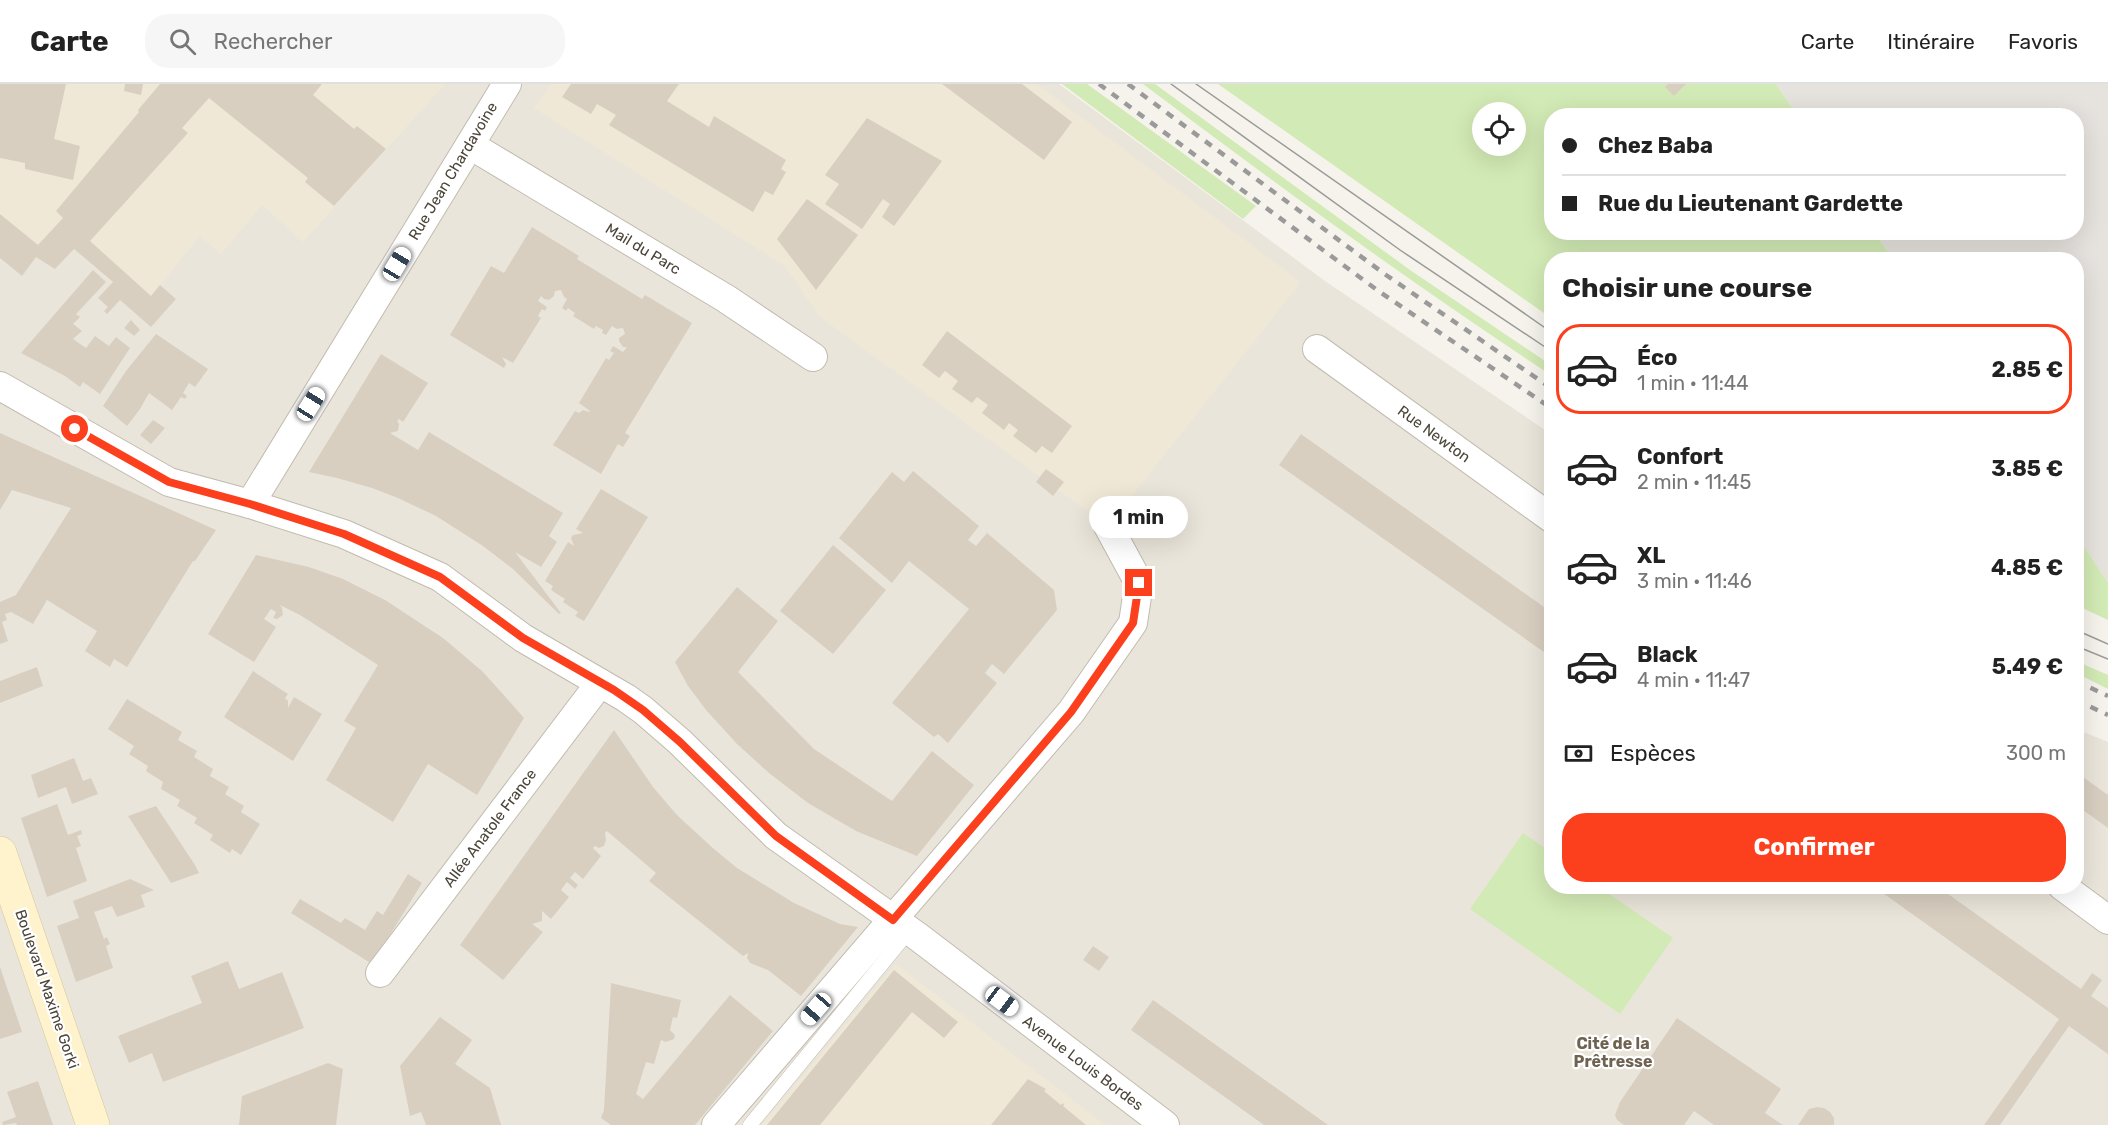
<!DOCTYPE html>
<html lang="fr">
<meta charset="utf-8">
<style>
:root{--surface:#fff;--page:#f6f6f6;--text:#222;--muted:#767676;--line:#e0e0e0;--accent:#fc3f1d}
body{margin:0;font-family:Rubik,sans-serif;background:var(--page);color:var(--text);height:100vh;display:flex;flex-direction:column;font-size:22px;white-space:nowrap}
*{box-sizing:border-box;margin:0}
p{font-size:20px;color:var(--muted)}
.icon{flex:none;width:33px;height:33px;fill:none;stroke:currentColor;stroke-width:2;stroke-linecap:round;stroke-linejoin:round}
.map{position:relative;flex:1;overflow:hidden}
.drawer{position:absolute;left:1544px;top:168px;width:540px;height:642px;display:flex;flex-direction:column;background:var(--surface);border-radius:24px;box-shadow:0 6px 24px #0002}
.drawer>*{flex:none}
.top-card{position:absolute;left:1544px;top:24px;width:540px;height:132px;border-radius:24px;box-shadow:0 6px 24px #0002;display:grid;align-content:center;height:132px;padding:0 18px;background:var(--surface)}
.fabs{position:absolute;left:1472px;top:18px;display:grid;gap:12px}
.fabs a{display:grid;place-items:center;width:54px;height:54px;border-radius:50%;background:var(--surface);box-shadow:0 6px 24px #0002;font-size:30px}
.end{position:absolute;width:27px;height:27px;margin:-14px;border:8px solid #fc3f1d;background:#fff;box-shadow:0 0 0 3px #fff}
.from{border-radius:50%}
.bubble{position:absolute;height:42px;border-radius:21px;background:var(--surface);box-shadow:0 6px 24px #0002;font-size:20px;font-weight:700;line-height:42px;text-align:center}
.car{position:absolute;width:18px;height:36px;margin:-18px -9px;border-radius:8px;box-shadow:0 0 4px 2px #0007;background:linear-gradient(#fff 24%,#345 0 40%,#fff 0 76%,#345 0 86%,#fff 0)}
.top-card b{display:flex;align-items:center;gap:21px;height:57px;font-size:22px}
.top-card b+b{border-top:2px solid var(--line)}
.top-card i{width:15px;height:15px;background:var(--text)}
ul{padding:0;list-style:none}
li{display:flex;align-items:center;gap:18px;height:90px;margin:0 12px 9px;padding:0 6px;border:3px solid transparent;border-radius:24px}
li div{flex:1}
li b{display:block;font-size:22px}
li em{font-style:normal;font-weight:700}
li.on{border-color:var(--accent)}
li>.icon{width:54px;height:54px;stroke-width:1.5}
h2{padding:0 18px;font-size:27px;line-height:72px}
.pay{display:flex;align-items:center;gap:15px;height:66px;padding:0 18px;font-size:22px}
.pay p{margin-inline-start:auto}
.action{display:flex;gap:12px;margin-top:auto;padding:12px 18px}
.action a{flex:1;height:69px;border-radius:24px;background:var(--accent);color:#fff;font-size:24px;font-weight:700;line-height:69px;text-align:center}
header{display:flex;align-items:center;gap:36px;box-sizing:border-box;height:84px;padding:0 30px;background:var(--surface);border-bottom:2px solid var(--line)}
header strong{font-size:28px}
nav{display:flex;gap:33px;margin-inline-start:auto;font-size:21px}
.search{width:420px;height:54px;background:var(--page);display:flex;align-items:center;gap:15px;box-sizing:border-box;padding:0 21px;border-radius:24px;color:var(--muted);font-size:22px}
.map>svg:first-child{display:block}
.residential{fill:#eae5da}
.industrial{fill:#e6e2dd}
.education{fill:#efe8d6}
.green{fill:#d2eab5;fill-rule:evenodd}
.building{fill:#d8cfc1}
.lines{fill:none;stroke-linecap:round;stroke-linejoin:round}
.lane-casing{stroke:#c2bbae;stroke-width:15}
.street-casing{stroke:#c2bbae;stroke-width:30}
.secondary-casing{stroke:#d6c79b;stroke-width:34}
.lane{stroke:#fff;stroke-width:14}
.street{stroke:#fff;stroke-width:28}
.secondary{stroke:#fff3cd;stroke-width:33}
.tram{stroke:#9a9a9a;stroke-width:1.5}
.rail{stroke:#9a9a9a;stroke-width:4.5;stroke-dasharray:8 8;stroke-linecap:butt}
.route{stroke:#fc3f1d;stroke-width:8}
.labels{text-anchor:middle;stroke-width:4.5;stroke-linejoin:round;paint-order:stroke}
.street-label{font-size:15px;fill:#4b4439;stroke:#fff}
.neighbourhood-label{font-size:16px;font-weight:bold;fill:#6e6250;stroke:#fff}
</style>
<header>
<strong>Carte</strong>
<div class="search"><svg class="icon" aria-label="search" viewBox="0 0 24 24"><circle cx="10" cy="10" r="6"/><path d="M15 15l6 6"/></svg>Rechercher</div>
<nav><a>Carte</a><a>Itinéraire</a><a>Favoris</a></nav>
</header>
<div class="map">
<svg width="2108" height="1041" viewBox="0 0 2108 1041">
<rect width="100%" height="100%" fill="#f6f3ec"/>
<!-- residential -->
<path class="residential" d="M 0,0 L 1059,0 L 1325,197 L 1551,350 L 1551,802 L 2076,802 L 2076,645 L 2108,658 L 2108,1041 L 0,1041 Z"/>
<!-- industrial -->
<path class="industrial" d="M 1776,0 L 2108,0 L 2108,499 L 2076,450 L 2076,176 L 1893,175 L 1875,149 L 2076,148 L 2076,32 L 1797,31 Z"/>
<!-- education -->
<g class="education">
<path d="M 0,0 L 445,0 L 303,158 L 262,121 L 221,170 L 200,152 L 141,224 L 74,165 L 55,185 L 36,173 L 22,192 L 1,175 L 0,176 Z"/>
<path d="M 551,0 L 1037,0 L 1301,198 L 1108,442 L 820,233 L 785,182 L 534,24 Z"/>
<path d="M 896,880 L 1105,1041 L 762,1041 Z"/>
</g>
<!-- green -->
<g class="green">
<path d="M 1062,0 L 1087,0 L 1256,122 L 1243,135 Z"/>
<path d="M 1143,0 L 1155,0 L 1410,186 L 1551,281 L 1551,291 C 1411,199 1277,101 1143,0 Z"/>
<path d="M 1218,0 L 1776,0 L 1797,31 L 1551,32 L 1551,148 L 1875,149 L 1893,175 L 1551,176 L 1551,234 ZM 1482,28 L 1515,28 L 1515,62 L 1482,62 Z"/>
<path d="M 2076,450 L 2108,499 L 2108,536 L 2076,521 Z"/>
<path d="M 2076,577 L 2108,591 L 2108,605 L 2076,589 Z"/>
<path d="M 1523,749 L 1551,768 L 1551,802 L 1599,803 L 1673,854 L 1620,930 L 1470,825 Z"/>
</g>
<!-- building -->
<g class="building">
<path d="M 0,0 L 66,0 L 54,55 L 80,62 L 73,96 L 25,85 L 25,79 L 0,74 Z"/>
<path d="M 125,0 L 143,0 L 141,11 L 124,7 Z"/>
<path d="M 160,0 L 322,0 L 313,11 L 354,45 L 357,42 L 386,65 L 334,122 L 305,98 L 308,94 L 209,14 L 182,44 L 188,49 L 90,157 L 151,212 L 160,201 L 176,215 L 151,243 L 120,216 L 107,230 L 104,227 L 108,223 L 98,214 L 113,198 L 74,165 L 55,185 L 36,173 L 22,192 L 0,174 L 0,130 L 38,161 L 63,134 L 56,127 L 139,28 L 138,26 Z"/>
<path d="M 571,0 L 679,0 L 667,17 L 709,43 L 714,32 L 786,76 L 781,85 L 786,88 L 773,111 L 765,107 L 753,128 L 609,41 L 616,31 L 597,20 L 591,30 L 562,13 Z"/>
<path d="M 942,0 L 1022,0 L 1072,38 L 1044,76 Z"/>
<path d="M 1668,0 L 1686,0 L 1674,12 L 1665,3 Z"/>
<path d="M 867,34 L 942,77 L 894,142 L 882,133 L 890,120 L 883,115 L 862,145 L 825,120 L 839,100 L 825,91 Z"/>
<path d="M 807,115 L 858,151 L 816,206 L 777,155 Z"/>
<path d="M 532,143 L 579,172 L 577,175 L 642,215 L 645,211 L 692,239 L 625,349 L 630,352 L 623,363 L 618,360 L 601,390 L 553,361 L 575,327 L 579,329 L 583,326 L 589,328 L 590,327 L 579,319 L 606,274 L 609,276 L 614,269 L 610,267 L 613,262 L 623,268 L 627,263 L 623,263 L 619,257 L 619,254 L 625,250 L 623,244 L 617,245 L 612,242 L 606,251 L 602,249 L 603,246 L 596,242 L 594,245 L 573,232 L 575,229 L 568,224 L 566,227 L 562,224 L 567,215 L 564,213 L 561,206 L 555,207 L 554,212 L 549,216 L 544,215 L 541,212 L 538,217 L 547,223 L 545,227 L 542,225 L 538,232 L 541,234 L 513,279 L 502,273 L 506,280 L 504,284 L 450,251 L 491,182 L 504,189 Z"/>
<path d="M 93,186 L 106,198 L 76,230 L 80,233 L 73,240 L 82,247 L 73,255 L 86,264 L 95,252 L 109,262 L 116,253 L 130,264 L 100,310 L 83,298 L 80,303 L 65,292 L 21,269 Z"/>
<path d="M 131,236 L 140,246 L 134,252 L 124,244 Z"/>
<path d="M 947,247 L 1072,342 L 1052,369 L 1042,362 L 1036,369 L 1013,352 L 1018,346 L 1009,339 L 1004,346 L 982,329 L 988,321 L 977,313 L 972,319 L 952,305 L 958,297 L 945,287 L 939,294 L 922,281 Z"/>
<path d="M 156,250 L 208,285 L 195,303 L 189,299 L 183,309 L 187,312 L 185,315 L 181,313 L 172,326 L 149,309 L 140,325 L 127,342 L 103,322 L 126,287 Z"/>
<path d="M 381,270 L 428,299 L 403,338 L 399,335 L 397,337 L 399,340 L 398,347 L 390,349 L 418,366 L 429,348 L 563,429 L 549,452 L 557,458 L 541,483 L 515,468 L 561,529 L 559,530 L 513,485 L 483,462 L 436,432 L 398,414 L 372,404 L 337,394 L 309,388 Z"/>
<path d="M 153,336 L 165,344 L 151,360 L 140,351 Z"/>
<path d="M 0,349 L 216,446 L 195,477 L 193,477 L 127,583 L 114,575 L 110,583 L 85,567 L 97,547 L 47,516 L 33,540 L 11,528 L 5,530 L 7,536 L 2,538 L 8,557 L 0,560 L 0,518 L 16,511 L 71,424 L 12,406 L 0,426 Z"/>
<path d="M 1301,350 L 1551,528 L 1551,573 L 1279,381 Z"/>
<path d="M 1046,385 L 1064,398 L 1053,412 L 1036,398 Z"/>
<path d="M 913,387 L 979,442 L 968,456 L 976,462 L 987,449 L 1054,506 L 1057,526 L 1004,590 L 992,580 L 985,589 L 997,599 L 948,659 L 938,650 L 934,653 L 892,619 L 969,525 L 909,477 L 892,499 L 839,454 L 892,388 L 904,398 Z"/>
<path d="M 601,405 L 648,433 L 584,537 L 575,532 L 578,528 L 563,518 L 565,515 L 551,506 L 553,502 L 545,497 L 568,458 L 574,462 L 571,454 L 573,451 L 583,449 L 576,445 Z"/>
<path d="M 833,461 L 886,506 L 833,570 L 780,527 Z"/>
<path d="M 256,471 L 309,483 L 343,495 L 385,516 L 443,554 L 482,587 L 502,609 L 524,634 L 477,711 L 428,680 L 393,738 L 326,696 L 356,644 L 344,637 L 378,581 L 300,531 L 280,521 L 282,524 L 283,531 L 277,535 L 273,534 L 276,528 L 271,525 L 264,535 L 276,543 L 254,578 L 208,550 Z"/>
<path d="M 737,503 L 778,537 L 738,588 L 814,665 L 892,717 L 932,667 L 974,701 L 917,772 L 856,747 L 808,719 L 769,689 L 737,660 L 706,626 L 688,602 L 675,578 Z"/>
<path d="M 37,583 L 43,602 L 0,619 L 0,597 Z"/>
<path d="M 253,587 L 288,610 L 285,614 L 288,617 L 288,624 L 294,613 L 322,630 L 293,677 L 224,633 Z"/>
<path d="M 127,615 L 182,648 L 178,656 L 197,667 L 194,673 L 213,685 L 210,692 L 229,703 L 225,710 L 244,722 L 241,728 L 260,740 L 241,771 L 232,765 L 230,769 L 210,756 L 213,751 L 194,739 L 197,734 L 177,722 L 180,716 L 161,705 L 163,698 L 146,687 L 148,682 L 129,670 L 134,662 L 108,645 Z"/>
<path d="M 614,646 L 653,703 L 677,731 L 714,765 L 737,784 L 794,819 L 840,840 L 858,843 L 801,912 L 768,886 L 750,879 L 747,874 L 748,869 L 743,872 L 649,797 L 656,789 L 607,747 L 605,749 L 606,756 L 604,762 L 599,764 L 595,762 L 593,764 L 601,772 L 583,795 L 575,788 L 570,794 L 578,801 L 575,805 L 567,798 L 561,806 L 569,813 L 551,835 L 542,827 L 542,837 L 532,840 L 543,848 L 503,896 L 460,861 Z"/>
<path d="M 74,674 L 83,697 L 91,694 L 98,710 L 72,720 L 66,703 L 38,714 L 31,691 Z"/>
<path d="M 2076,688 L 2108,711 L 2108,744 L 2076,721 Z"/>
<path d="M 57,720 L 68,751 L 81,746 L 82,750 L 77,752 L 81,762 L 76,764 L 87,797 L 47,813 L 21,734 Z"/>
<path d="M 156,722 L 195,781 L 199,789 L 171,799 L 128,732 Z"/>
<path d="M 408,790 L 422,799 L 372,880 L 291,829 L 300,815 L 341,839 L 345,834 L 365,846 L 377,827 L 383,831 Z"/>
<path d="M 130,795 L 154,806 L 141,811 L 145,823 L 117,833 L 112,822 L 94,828 L 104,855 L 107,853 L 110,860 L 106,862 L 113,884 L 76,898 L 57,842 L 79,834 L 73,817 Z"/>
<path d="M 1873,802 L 1937,802 L 2081,905 L 2092,889 L 2102,896 L 2091,912 L 2108,924 L 2108,970 L 2069,942 L 2000,1041 L 1984,1041 L 2059,935 Z"/>
<path d="M 1093,862 L 1109,873 L 1099,887 L 1083,876 Z"/>
<path d="M 228,877 L 239,905 L 282,888 L 304,944 L 163,998 L 152,969 L 129,979 L 118,952 L 202,919 L 191,892 Z"/>
<path d="M 0,883 L 22,948 L 0,955 Z"/>
<path d="M 894,886 L 958,938 L 944,954 L 912,928 L 820,1041 L 767,1041 Z"/>
<path d="M 611,899 L 681,916 L 677,934 L 673,933 L 670,946 L 675,951 L 674,955 L 666,958 L 661,956 L 654,980 L 646,978 L 636,1010 L 643,1015 L 730,911 L 773,947 L 695,1041 L 611,1041 L 601,1034 L 604,1026 Z"/>
<path d="M 1153,916 L 1328,1041 L 1264,1041 L 1131,946 Z"/>
<path d="M 440,933 L 472,956 L 455,980 L 490,1004 L 501,1041 L 426,1041 L 421,1028 L 410,1032 L 400,982 Z"/>
<path d="M 1677,934 L 1781,1005 L 1765,1029 L 1783,1041 L 1714,1041 L 1694,1027 L 1684,1041 L 1624,1041 L 1617,1036 L 1615,1031 L 1620,1018 Z"/>
<path d="M 328,979 L 343,985 L 336,1041 L 239,1041 L 242,1012 Z"/>
<path d="M 1028,995 L 1046,1005 L 1044,1007 L 1061,1021 L 1063,1019 L 1064,1021 L 1063,1022 L 1086,1041 L 991,1041 Z"/>
<path d="M 38,997 L 53,1041 L 17,1041 L 16,1039 L 3,1041 L 2,1038 L 16,1033 L 7,1008 Z"/>
<path d="M 1817,1023 L 1824,1024 L 1830,1028 L 1834,1034 L 1834,1041 L 1798,1041 L 1809,1025 Z"/>
</g>
<g class="lines">
<defs>
<path id="lane" d="M 750,1041 L 909,847"/>
<g id="street">
<path d="M 470,61 L 725,214 L 813,273"/>
<path d="M 1317,265 L 1551,434"/>
<path d="M 0,302 L 169,398 L 250,420 L 344,450 L 440,493 L 523,554 L 626,614 L 643,626 L 680,658 L 776,752 L 917,852 L 1165,1041"/>
<path d="M 250,420 L 507,0"/>
<path d="M 2062,802 L 2108,836"/>
<path d="M 380,889 L 600,599"/>
<path d="M 716,1041 L 1071,628 L 1133,539 L 1139,499 L 1108,442"/>
</g>
<path id="secondary" d="M 0,769 L 93,1041"/>
</defs>
<!-- lane casing -->
<use href="#lane" class="lane-casing"/>
<!-- street casing -->
<use href="#street" class="street-casing"/>
<!-- secondary casing -->
<use href="#secondary" class="secondary-casing"/>
<!-- lane -->
<use href="#lane" class="lane"/>
<!-- street -->
<use href="#street" class="street"/>
<!-- secondary -->
<use href="#secondary" class="secondary"/>
<!-- tram -->
<g class="tram">
<path d="M 1171,0 L 1400,166 L 1551,267"/>
<path d="M 1196,0 L 1551,248"/>
<path d="M 2076,546 L 2108,560"/>
<path d="M 2076,562 L 2108,575"/>
</g>
<!-- rail -->
<g class="rail">
<path d="M 1099,0 L 1377,206 L 1551,324"/>
<path d="M 1128,0 L 1386,191 L 1551,304"/>
<path d="M 2076,597 L 2108,612"/>
<path d="M 2076,616 L 2108,631"/>
</g>
</g>
<g class="lines">
<!-- route -->
<path class="route" d="M 75,345 L 169,398 L 250,420 L 344,450 L 440,493 L 523,554 L 614,606 L 643,626 L 680,658 L 776,752 L 893,836 L 1071,628 L 1133,539 L 1139,499"/>
</g>
<g class="labels">
<!-- street labels -->
<g class="street-label">
<text transform="translate(453 87) rotate(-59)" y="5">Rue Jean Chardavoine</text>
<text transform="translate(643 165) rotate(31)" y="5">Mail du Parc</text>
<text transform="translate(1434 350) rotate(36)" y="5">Rue Newton</text>
<text transform="translate(490 744) rotate(-53)" y="5">Allée Anatole France</text>
<text transform="translate(47 905) rotate(71)" y="5">Boulevard Maxime Gorki</text>
<text transform="translate(1083 979) rotate(37)" y="5">Avenue Louis Bordes</text>
</g>
<!-- neighbourhood labels -->
<g class="neighbourhood-label">
<text x="1613" y="965">Cité de la<tspan x="1613" dy="18">Prêtresse</tspan></text>
</g>
</g>
</svg>
<div class="fabs">
<a><svg class="icon" aria-label="locate" viewBox="0 0 24 24"><circle cx="12" cy="12" r="6"/><path d="M12 2v4M12 18v4M2 12h4M18 12h4"/></svg></a>
</div>
<i class="end from" style="left:75px;top:345px"></i>
<i class="end" style="left:1139px;top:499px"></i>
<div class="bubble" style="left:1089px;top:412px;width:99px">1 min</div>
<i class="car" style="left:397px;top:180px;rotate:31deg"></i>
<i class="car" style="left:311px;top:320px;rotate:32deg"></i>
<i class="car" style="left:1002px;top:917px;rotate:127deg"></i>
<i class="car" style="left:816px;top:925px;rotate:221deg"></i>
<div class="top-card">
<b><i class="from"></i>Chez Baba</b>
<b><i></i>Rue du Lieutenant Gardette</b>
</div>
<section class="drawer">
<h2>Choisir une course</h2>
<ul>
<li class="on"><svg class="icon" aria-label="car" viewBox="0 0 24 24"><path d="M5 17H2v-5l4-1 3-4h7l3 4 3 1v5h-3M9 17h6M6 11h13"/><circle cx="7" cy="17" r="2"/><circle cx="17" cy="17" r="2"/></svg><div><b>Éco</b><p>1 min · 11:44</p></div><em>2.85 €</em></li>
<li><svg class="icon" aria-label="car" viewBox="0 0 24 24"><path d="M5 17H2v-5l4-1 3-4h7l3 4 3 1v5h-3M9 17h6M6 11h13"/><circle cx="7" cy="17" r="2"/><circle cx="17" cy="17" r="2"/></svg><div><b>Confort</b><p>2 min · 11:45</p></div><em>3.85 €</em></li>
<li><svg class="icon" aria-label="car" viewBox="0 0 24 24"><path d="M5 17H2v-5l4-1 3-4h7l3 4 3 1v5h-3M9 17h6M6 11h13"/><circle cx="7" cy="17" r="2"/><circle cx="17" cy="17" r="2"/></svg><div><b>XL</b><p>3 min · 11:46</p></div><em>4.85 €</em></li>
<li><svg class="icon" aria-label="car" viewBox="0 0 24 24"><path d="M5 17H2v-5l4-1 3-4h7l3 4 3 1v5h-3M9 17h6M6 11h13"/><circle cx="7" cy="17" r="2"/><circle cx="17" cy="17" r="2"/></svg><div><b>Black</b><p>4 min · 11:47</p></div><em>5.49 €</em></li>
</ul>
<div class="pay"><svg class="icon" aria-label="cash" viewBox="0 0 24 24"><path d="M3 7h18v10H3z"/><circle cx="12" cy="12" r="2"/></svg>Espèces<p>300 m</p></div>
<div class="action"><a>Confirmer</a></div>
</section>
</div>
